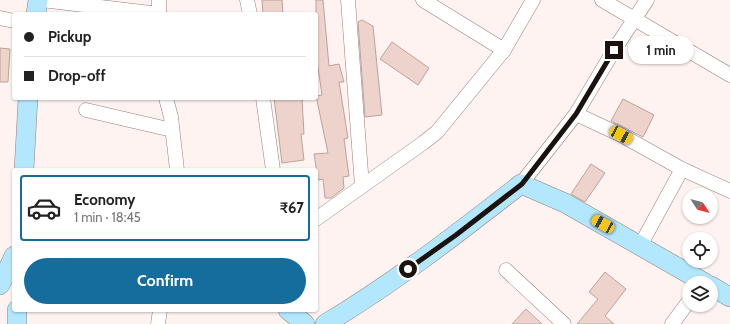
<!DOCTYPE html>
<meta charset="utf-8">
<style>
:root{--surface:#fff;--page:#f2f2f2;--text:#222;--muted:#767676;--line:#e0e0e0;--accent:#156d9d}
body{margin:0;font-family:Cabin,sans-serif;background:var(--page);color:var(--text);height:100vh;display:flex;flex-direction:column;font-size:15px;white-space:nowrap}
*{box-sizing:border-box;margin:0}
p{font-size:13px;color:var(--muted)}
.icon{flex:none;width:22px;height:22px;fill:none;stroke:currentColor;stroke-width:2;stroke-linecap:round;stroke-linejoin:round}
.map{position:relative;flex:1;overflow:hidden}
.details{position:absolute;left:12px;top:168px;width:306px;height:144px;display:flex;flex-direction:column;background:var(--surface);border-radius:4px;box-shadow:0 1px 3px #0004}
.details>*{flex:none}
.guide{position:absolute;left:12px;top:12px;width:306px;height:88px;border-radius:4px;box-shadow:0 1px 3px #0004;display:grid;align-content:center;height:88px;padding:0 12px;background:var(--surface)}
.needle{width:26px;rotate:126deg}
.tools{position:absolute;left:682px;top:188px;display:grid;gap:8px}
.tools a{display:grid;place-items:center;width:36px;height:36px;border-radius:50%;background:var(--surface);box-shadow:0 1px 3px #0004;font-size:20px}
.end{position:absolute;width:18px;height:18px;margin:-9px;border:5px solid #1b1210;background:#fff;box-shadow:0 0 0 2px #fff}
.from{border-radius:50%}
.bubble{position:absolute;height:28px;border-radius:14px;background:var(--surface);box-shadow:0 1px 3px #0004;font-size:13px;font-weight:700;line-height:28px;text-align:center}
.car{position:absolute;width:12px;height:24px;margin:-12px -6px;border-radius:5px;box-shadow:0 0 3px 1px #0007;background:linear-gradient(#f5c518 24%,#345 0 40%,#f5c518 0 76%,#345 0 86%,#f5c518 0)}
.guide b{display:flex;align-items:center;gap:14px;height:38px;font-size:15px}
.guide b+b{border-top:1px solid var(--line)}
.guide i{width:10px;height:10px;background:var(--text)}
ul{padding:7px 0 0;list-style:none}
li{display:flex;align-items:center;gap:12px;height:66px;margin:0 8px 6px;padding:0 4px;border:2px solid transparent;border-radius:4px}
li div{flex:1}
li b{display:block;font-size:15px}
li em{font-style:normal;font-weight:700}
li.selected{border-color:var(--accent)}
li>.icon{width:36px;height:36px;stroke-width:1.5}
.action{display:flex;gap:8px;margin-top:auto;padding:8px 12px}
.action a{flex:1;height:46px;border-radius:24px;background:var(--accent);color:#fff;font-size:16px;font-weight:700;line-height:46px;text-align:center}
.map>svg:first-child{display:block}
.building{fill:#eed3cd;stroke:#bba29b}
.lines{fill:none;stroke-linecap:round;stroke-linejoin:round}
.street-casing{stroke:#977f79;stroke-width:15}
.secondary-casing{stroke:#977f79;stroke-width:20}
.street{stroke:#fff;stroke-width:14}
.secondary{stroke:#b3e7fe;stroke-width:19}
.route{stroke:#1b1210;stroke-width:5}
</style>
<div class="map">
<svg width="730" height="324" viewBox="0 0 730 324">
<rect width="100%" height="100%" fill="#fef3f0"/>
<!-- building -->
<g class="building">
<path d="M 262,0 L 282,0 L 283,14 L 263,14 Z"/>
<path d="M 316,0 L 323,0 L 329,66 L 339,64 L 344,82 L 339,82 L 348,138 L 344,139 L 349,176 L 343,177 L 344,188 L 331,198 L 325,198 L 323,179 L 318,180 L 314,154 L 328,153 L 316,96 L 322,95 L 316,54 Z"/>
<path d="M 362,20 L 373,26 L 382,115 L 365,117 L 358,22 Z"/>
<path d="M 392,42 L 429,68 L 418,85 L 380,59 Z"/>
<path d="M 0,48 L 10,49 L 8,82 L 0,82 Z"/>
<path d="M 274,98 L 302,98 L 304,134 L 301,134 L 304,160 L 282,163 Z"/>
<path d="M 623,99 L 654,115 L 643,137 L 611,121 Z"/>
<path d="M 591,164 L 605,173 L 585,202 L 571,194 Z"/>
<path d="M 605,272 L 626,289 L 605,316 L 614,324 L 577,324 L 598,299 L 589,292 Z"/>
<path d="M 526,309 L 542,324 L 512,324 Z"/>
</g>
<g class="lines">
<defs>
<g id="street">
<path d="M 42,0 L 159,14"/>
<path d="M 247,0 L 250,14"/>
<path d="M 348,0 L 362,186"/>
<path d="M 423,0 L 504,50"/>
<path d="M 602,0 L 730,75"/>
<path d="M 159,14 L 159,0"/>
<path d="M 0,18 L 14,21"/>
<path d="M 166,98 L 171,117 L 177,170"/>
<path d="M 263,98 L 273,170"/>
<path d="M 86,110 L 172,130"/>
<path d="M 576,114 L 614,50 L 647,0"/>
<path d="M 521,184 L 576,114 L 621,135 L 682,169 L 730,191"/>
<path d="M 316,219 L 423,143 L 437,132 L 504,50 L 533,0"/>
<path d="M 640,246 L 682,169"/>
<path d="M 506,270 L 564,324"/>
<path d="M 158,324 L 160,310"/>
<path d="M 672,324 L 689,301"/>
</g>
<g id="secondary">
<path d="M 36,14 L 38,0"/>
<path d="M 24,170 L 28,98"/>
<path d="M 0,285 L 14,256"/>
<path d="M 711,286 L 730,297"/>
<path d="M 288,310 L 305,324"/>
<path d="M 17,324 L 17,310"/>
<path d="M 325,324 C 394,283 458,233 521,184 L 565,203 L 705,283"/>
</g>
</defs>
<!-- street casing -->
<use href="#street" class="street-casing"/>
<!-- secondary casing -->
<use href="#secondary" class="secondary-casing"/>
<!-- street -->
<use href="#street" class="street"/>
<!-- secondary -->
<use href="#secondary" class="secondary"/>
</g>
<g class="lines">
<!-- route -->
<path class="route" d="M 408,269 L 456,235 L 522,184 L 576,114 L 614,50"/>
</g>
</svg>
<div class="tools">
<a><svg class="needle" viewBox="-14 -14 28 28"><path d="M0-13l5 13h-10z" fill="#e53935"/><path d="M0 13l5-13h-10z" fill="#767676"/></svg></a>
<a><svg class="icon" aria-label="locate" viewBox="0 0 24 24"><circle cx="12" cy="12" r="6"/><path d="M12 2v4M12 18v4M2 12h4M18 12h4"/></svg></a>
<a><svg class="icon" aria-label="layers" viewBox="0 0 24 24"><path d="M12 4l9 5-9 5-9-5zM3 14l9 5 9-5"/></svg></a>
</div>
<i class="end from" style="left:408px;top:269px"></i>
<i class="end" style="left:614px;top:50px"></i>
<div class="bubble" style="left:628px;top:36px;width:66px">1 min</div>
<i class="car" style="left:621px;top:135px;rotate:119deg"></i>
<i class="car" style="left:603px;top:224px;rotate:299deg"></i>
<div class="guide">
<b><i class="from"></i>Pickup</b>
<b><i></i>Drop-off</b>
</div>
<section class="details">
<ul>
<li class="selected"><svg class="icon" aria-label="car" viewBox="0 0 24 24"><path d="M5 17H2v-5l4-1 3-4h7l3 4 3 1v5h-3M9 17h6M6 11h13"/><circle cx="7" cy="17" r="2"/><circle cx="17" cy="17" r="2"/></svg><div><b>Economy</b><p>1 min · 18:45</p></div><em>₹67</em></li>
</ul>
<div class="action"><a>Confirm</a></div>
</section>
</div>
